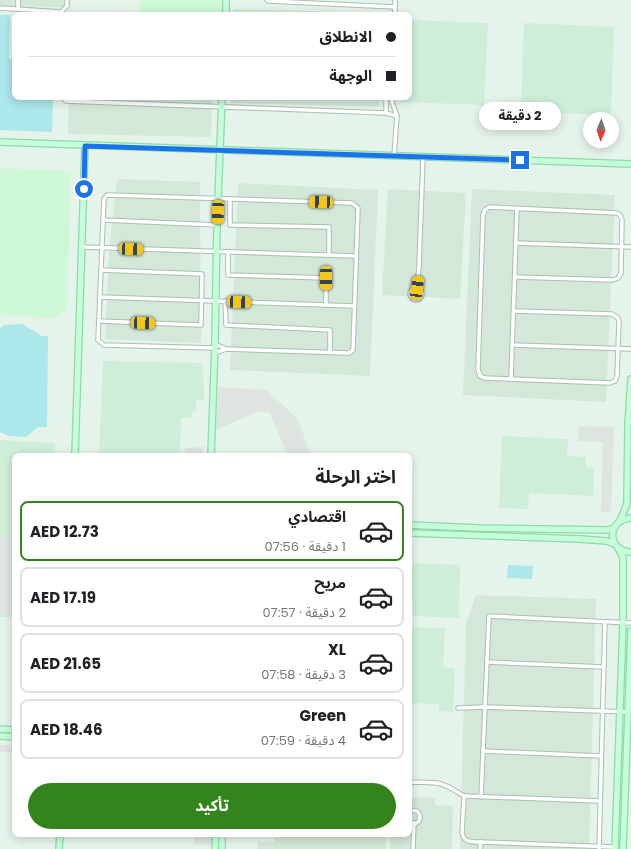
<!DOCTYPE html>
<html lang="ar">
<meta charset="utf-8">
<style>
:root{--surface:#fff;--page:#f6f6f6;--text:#202124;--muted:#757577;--line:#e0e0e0;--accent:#33851b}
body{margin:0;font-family:Poppins,"Noto Sans Arabic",sans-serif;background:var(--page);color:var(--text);direction:rtl;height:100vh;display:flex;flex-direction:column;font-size:15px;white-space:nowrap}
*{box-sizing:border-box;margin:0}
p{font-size:13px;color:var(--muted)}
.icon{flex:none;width:22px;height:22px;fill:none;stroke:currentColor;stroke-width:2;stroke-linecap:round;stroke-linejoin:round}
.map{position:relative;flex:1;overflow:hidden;direction:ltr}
.sheet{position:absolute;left:12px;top:453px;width:400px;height:384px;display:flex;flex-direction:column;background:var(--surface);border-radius:8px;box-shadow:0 2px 10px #0003;direction:rtl}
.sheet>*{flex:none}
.hud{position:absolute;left:12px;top:12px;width:400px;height:88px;border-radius:8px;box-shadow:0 2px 10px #0003;direction:rtl;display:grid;align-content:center;height:88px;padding:0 16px;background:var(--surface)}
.needle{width:26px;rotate:182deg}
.fabs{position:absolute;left:583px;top:112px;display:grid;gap:8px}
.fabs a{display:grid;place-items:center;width:36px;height:36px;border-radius:50%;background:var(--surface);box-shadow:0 2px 10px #0003;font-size:20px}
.end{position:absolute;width:18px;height:18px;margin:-9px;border:5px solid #1a73e8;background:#fff;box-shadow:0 0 0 2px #fff}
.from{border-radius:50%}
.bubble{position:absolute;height:28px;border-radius:14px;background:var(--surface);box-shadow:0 2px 10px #0003;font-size:13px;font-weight:700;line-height:28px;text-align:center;direction:rtl}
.car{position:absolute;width:12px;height:24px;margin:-12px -6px;border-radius:5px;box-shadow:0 0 3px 1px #0007;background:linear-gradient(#f5c518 24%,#345 0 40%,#f5c518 0 76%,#345 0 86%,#f5c518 0)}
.hud b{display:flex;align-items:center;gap:14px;height:38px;font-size:15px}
.hud b+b{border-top:1px solid var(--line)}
.hud i{width:10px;height:10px;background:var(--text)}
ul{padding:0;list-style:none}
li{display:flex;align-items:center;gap:12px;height:60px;margin:0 8px 6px;padding:0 8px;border:2px solid var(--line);border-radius:8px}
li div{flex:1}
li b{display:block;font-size:15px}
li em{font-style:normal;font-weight:700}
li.selected{border-color:var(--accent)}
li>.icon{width:36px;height:36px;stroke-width:1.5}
h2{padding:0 16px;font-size:18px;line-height:48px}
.cta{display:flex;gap:8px;margin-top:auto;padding:8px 16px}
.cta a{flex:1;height:46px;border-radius:24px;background:var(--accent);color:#fff;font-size:16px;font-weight:700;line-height:46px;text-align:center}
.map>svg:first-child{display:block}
.residential{fill:#d3e8d9}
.commercial{fill:#cff8d6}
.education{fill:#ceeed9}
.green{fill:#abe7eb}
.parking{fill:#dee4df}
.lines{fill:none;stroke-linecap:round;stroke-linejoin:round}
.street-casing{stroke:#a7c0ae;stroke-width:5.5}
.secondary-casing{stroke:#92d7aa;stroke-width:8}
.street{stroke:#fff;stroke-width:3.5}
.secondary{stroke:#c4ffda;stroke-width:5.5}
.route{stroke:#1a73e8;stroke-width:5}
</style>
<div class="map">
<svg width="631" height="849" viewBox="0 0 631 849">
<rect width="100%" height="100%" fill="#e5f4ea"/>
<!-- residential -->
<g class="residential">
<path d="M 0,0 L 65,0 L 65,7 L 0,6 Z"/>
<path d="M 233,9 L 382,13 L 382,15 L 233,15 Z"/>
<path d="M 69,97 L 212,97 L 211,137 L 68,134 Z"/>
<path d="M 231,97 L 379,97 L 379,107 L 231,103 Z"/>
<path d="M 117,179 L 200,182 L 201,343 L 105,339 L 109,251 Z"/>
<path d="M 238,183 L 378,190 L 370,376 L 230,370 Z"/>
<path d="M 388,189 L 466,193 L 460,299 L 382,295 Z"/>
<path d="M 472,189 L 615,195 L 606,402 L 463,395 Z"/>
<path d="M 476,595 L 596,599 L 589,849 L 460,849 L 466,624 Z"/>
<path d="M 409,797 L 435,798 L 435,805 L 453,806 L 452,849 L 390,849 L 390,834 L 409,834 Z"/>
<path d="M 275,834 L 387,834 L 386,849 L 257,849 L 258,842 L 274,842 Z"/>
</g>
<!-- commercial -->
<g class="commercial">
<path d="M 140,0 L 223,0 L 223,15 L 139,15 Z"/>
<path d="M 0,168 L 71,171 L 67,311 L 60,311 L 60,318 L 0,315 Z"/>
</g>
<!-- education -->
<g class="education">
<path d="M 409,20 L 488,23 L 484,105 L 401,102 L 401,97 L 409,97 Z"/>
<path d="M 524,23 L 614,27 L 611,115 L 521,112 Z"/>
<path d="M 103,361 L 203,363 L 204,400 L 196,400 L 196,412 L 192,412 L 192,418 L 181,418 L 180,456 L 99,456 Z"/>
<path d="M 502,436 L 568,439 L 567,456 L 586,457 L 586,467 L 594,468 L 593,496 L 529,493 L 528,509 L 499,508 Z"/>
<path d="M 0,440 L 55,443 L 55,456 L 15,456 L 15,617 L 0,617 Z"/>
<path d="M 409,563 L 460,565 L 459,618 L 413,616 L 413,601 L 409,600 Z"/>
<path d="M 409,627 L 445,628 L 443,667 L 455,668 L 453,712 L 439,711 L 439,704 L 409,703 Z"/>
</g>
<!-- green -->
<g class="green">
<path d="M 0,15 L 10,15 L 9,59 L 15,59 L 15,97 L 53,97 L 52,132 L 0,130 Z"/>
<path d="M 22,324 L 42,336 L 48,336 L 47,427 L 38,427 L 26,437 L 9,436 L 0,432 L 0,329 L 4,325 Z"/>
<path d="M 508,565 L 533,566 L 532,579 L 507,578 Z"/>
</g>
<!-- parking -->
<g class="parking">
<path d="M 218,387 L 266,390 L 298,419 L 311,456 L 288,456 L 270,413 L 259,411 L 216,430 Z"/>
<path d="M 579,426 L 614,427 L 611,512 L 601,512 L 603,442 L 578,441 Z"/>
<path d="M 203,447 L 202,456 L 184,456 L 185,448 Z"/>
<path d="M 0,536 L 15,536 L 15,613 L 0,612 Z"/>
<path d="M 0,745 L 15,745 L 15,753 L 0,752 Z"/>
<path d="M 194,834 L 214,834 L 214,845 L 194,844 Z"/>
</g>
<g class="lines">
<defs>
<g id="street">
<path d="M 18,0 L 18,9"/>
<path d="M 267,0 L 268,1 L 395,7"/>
<path d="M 0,8 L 61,12 L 67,6 L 67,0"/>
<path d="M 395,15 L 395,0"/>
<path d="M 62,97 L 66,101 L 386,113 L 397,116"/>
<path d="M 392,97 L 392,102 L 397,116 L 394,156"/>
<path d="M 386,113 L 386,97"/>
<path d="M 230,199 L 230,225 L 329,227 L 329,255"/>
<path d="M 103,220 L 217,225"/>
<path d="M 516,243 L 631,247"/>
<path d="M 82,247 L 356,256"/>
<path d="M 228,252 L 228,275 L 326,278 L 326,305"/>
<path d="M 417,288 L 419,267 L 423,157"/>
<circle cx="416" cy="294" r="6"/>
<path d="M 100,297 L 354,306"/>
<path d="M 225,301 L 226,325 L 330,330 L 330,352"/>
<path d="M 514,311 L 612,314 L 618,318 L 619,322 L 617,376 L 615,381 L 610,383 L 485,378 L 480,376 L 478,369 L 483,215 L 485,210 L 489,207 L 617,213 L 620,215 L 622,220 L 621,273 L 618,278 L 613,280 L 515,277"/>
<path d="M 99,321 L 201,325 L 202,274 L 101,270"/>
<path d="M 215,344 L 226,349"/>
<path d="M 513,345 L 631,349"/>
<path d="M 215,353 L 226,349 L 349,353 L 353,350 L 358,208 L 352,203 L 107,195 L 104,199 L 98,340 L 104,345 L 215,348"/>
<path d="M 511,379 L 517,208"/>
<path d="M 487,662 L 604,667"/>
<path d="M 458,708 L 485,707 L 628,712"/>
<path d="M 483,751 L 601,756"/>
<path d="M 409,782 C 419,783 431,781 441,784 C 449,786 457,792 464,796 L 462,833 C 464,843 473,842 481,842 L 480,849"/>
<path d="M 464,796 L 600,801"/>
<path d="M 481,797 L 489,616 L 631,623"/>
<path d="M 409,813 C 423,802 424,832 409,821"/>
<path d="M 481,842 L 615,847"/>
<path d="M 413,849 L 414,823"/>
<path d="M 599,849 L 605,622"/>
</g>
<g id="secondary">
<path d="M 226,15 L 226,0"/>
<path d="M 0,142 L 631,164"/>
<path d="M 75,456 L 85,145"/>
<path d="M 211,456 L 215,344 L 217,225 L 222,97"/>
<path d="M 631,518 C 605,520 608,552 631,552"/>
<path d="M 620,521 L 626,506 L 627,501 L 628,424 L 631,379"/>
<path d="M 409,525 L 478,528 L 607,530 L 614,528"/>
<path d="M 409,533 L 580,539 L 607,541 L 616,545"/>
<path d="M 0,729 L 15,730"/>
<path d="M 0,736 L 15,737"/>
<path d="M 59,849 L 60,834"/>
<path d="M 215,849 L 216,834"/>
<path d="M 222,849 L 222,834"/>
<path d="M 615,849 L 623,623 L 623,557 L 618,548"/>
<path d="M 623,849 L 631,631"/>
</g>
</defs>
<!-- street casing -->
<use href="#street" class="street-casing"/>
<!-- secondary casing -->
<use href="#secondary" class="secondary-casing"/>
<!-- street -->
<use href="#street" class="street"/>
<!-- secondary -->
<use href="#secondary" class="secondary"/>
</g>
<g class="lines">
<!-- route -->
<path class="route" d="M 84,189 L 85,146 L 520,160"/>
</g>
</svg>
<div class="fabs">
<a><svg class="needle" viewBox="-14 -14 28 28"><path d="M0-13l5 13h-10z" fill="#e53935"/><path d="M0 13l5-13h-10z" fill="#757577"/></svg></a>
</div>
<i class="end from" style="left:84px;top:189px"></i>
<i class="end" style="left:520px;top:160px"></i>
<div class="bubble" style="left:479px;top:102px;width:82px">2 دقيقة</div>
<i class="car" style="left:321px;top:202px;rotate:272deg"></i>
<i class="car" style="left:218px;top:212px;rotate:182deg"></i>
<i class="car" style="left:131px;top:249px;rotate:92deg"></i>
<i class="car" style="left:326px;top:278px;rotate:180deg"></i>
<i class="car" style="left:417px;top:288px;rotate:8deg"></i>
<i class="car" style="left:239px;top:302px;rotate:92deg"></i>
<i class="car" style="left:143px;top:323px;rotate:92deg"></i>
<div class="hud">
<b><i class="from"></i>الانطلاق</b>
<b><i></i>الوجهة</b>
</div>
<section class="sheet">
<h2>اختر الرحلة</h2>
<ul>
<li class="selected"><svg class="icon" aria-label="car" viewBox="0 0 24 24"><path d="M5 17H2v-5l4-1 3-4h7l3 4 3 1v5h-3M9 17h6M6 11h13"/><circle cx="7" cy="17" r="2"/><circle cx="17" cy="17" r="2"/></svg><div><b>اقتصادي</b><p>1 دقيقة · 07:56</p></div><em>AED 12.73</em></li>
<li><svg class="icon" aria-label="car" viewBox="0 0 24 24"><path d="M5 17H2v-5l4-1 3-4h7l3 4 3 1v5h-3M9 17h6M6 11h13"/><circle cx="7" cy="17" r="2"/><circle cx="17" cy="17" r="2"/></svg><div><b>مريح</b><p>2 دقيقة · 07:57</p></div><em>AED 17.19</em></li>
<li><svg class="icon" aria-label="car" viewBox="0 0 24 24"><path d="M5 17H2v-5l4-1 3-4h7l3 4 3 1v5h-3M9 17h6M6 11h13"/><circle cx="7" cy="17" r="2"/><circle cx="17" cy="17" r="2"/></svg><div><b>XL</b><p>3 دقيقة · 07:58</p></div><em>AED 21.65</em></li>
<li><svg class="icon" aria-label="car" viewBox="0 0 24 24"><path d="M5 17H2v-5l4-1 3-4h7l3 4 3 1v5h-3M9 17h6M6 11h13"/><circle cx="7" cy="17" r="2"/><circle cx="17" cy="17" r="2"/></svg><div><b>Green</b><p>4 دقيقة · 07:59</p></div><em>AED 18.46</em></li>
</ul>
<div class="cta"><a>تأكيد</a></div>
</section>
</div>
